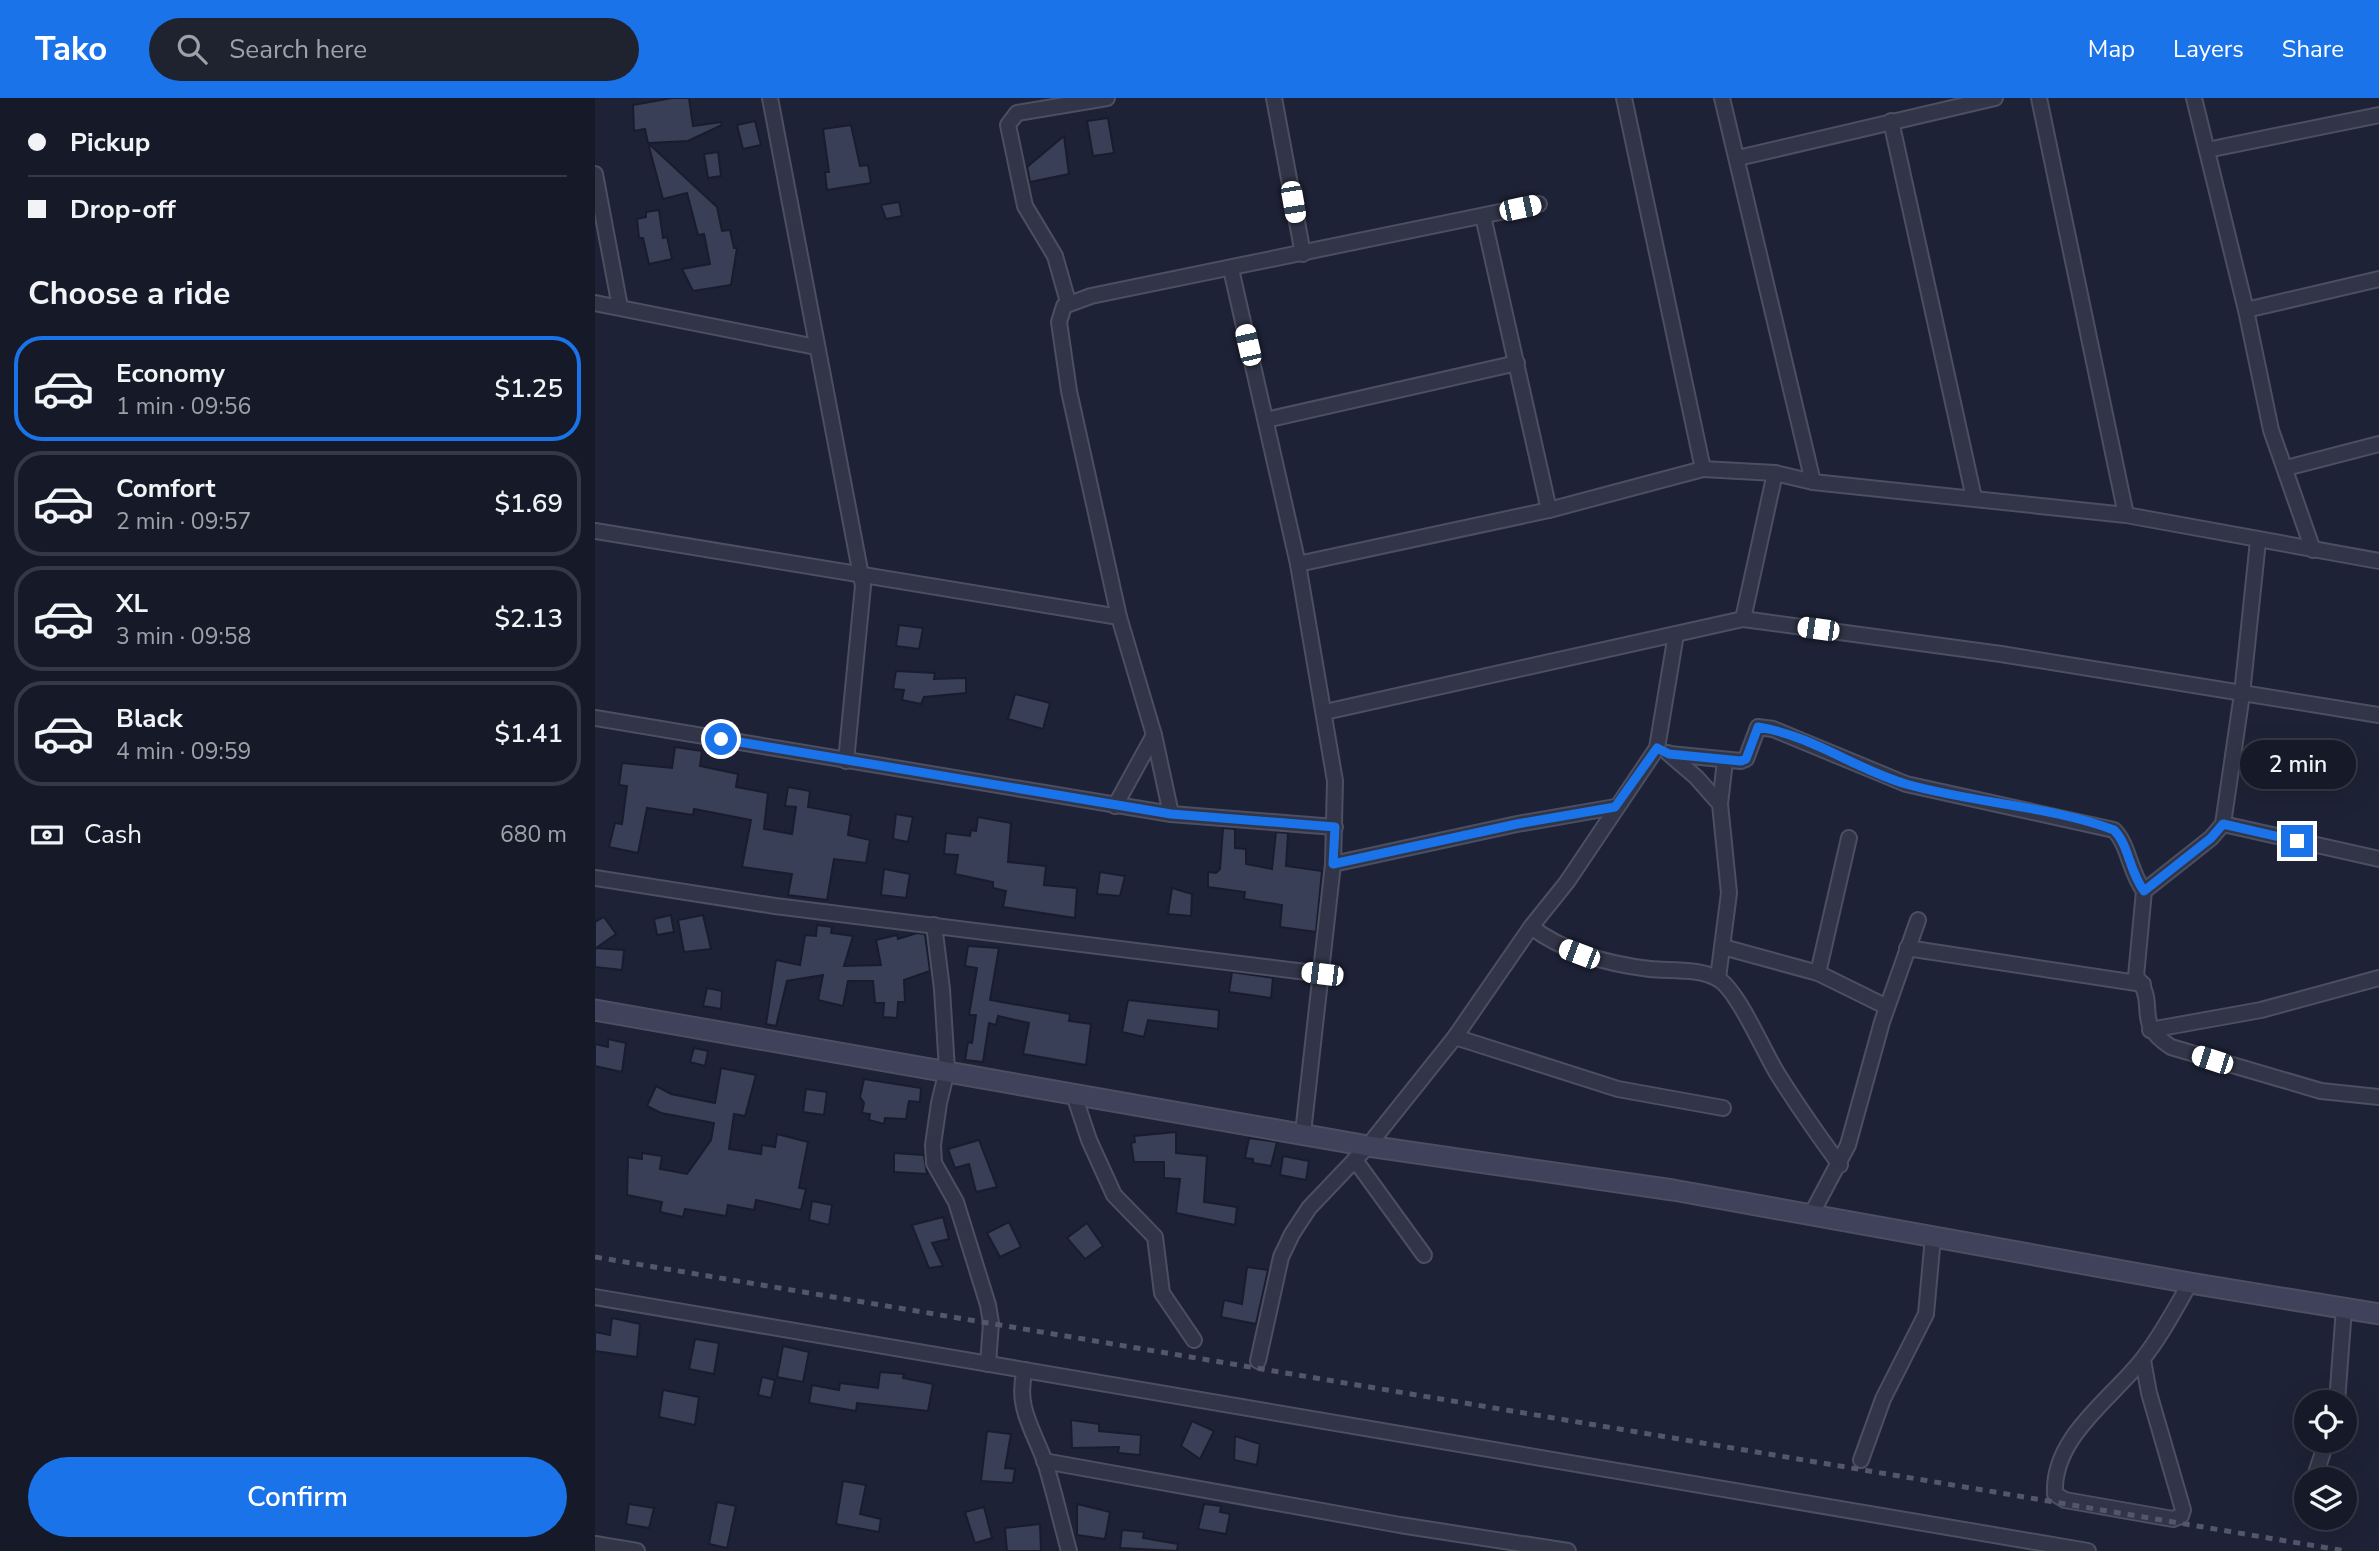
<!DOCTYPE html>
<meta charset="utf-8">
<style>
:root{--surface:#161a28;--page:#1f2330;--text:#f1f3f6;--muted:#9ea1a8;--line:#353845;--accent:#1a73e8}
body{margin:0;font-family:"Nunito Sans",sans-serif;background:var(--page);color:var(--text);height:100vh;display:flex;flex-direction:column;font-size:26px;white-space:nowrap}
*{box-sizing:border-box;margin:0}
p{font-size:23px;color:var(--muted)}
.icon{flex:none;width:38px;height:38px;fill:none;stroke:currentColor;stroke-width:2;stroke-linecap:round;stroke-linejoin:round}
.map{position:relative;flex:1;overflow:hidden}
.drawer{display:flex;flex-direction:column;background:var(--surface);width:595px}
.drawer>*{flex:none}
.guide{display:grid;align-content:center;height:154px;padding:0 28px;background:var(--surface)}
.buttons{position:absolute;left:1699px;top:1292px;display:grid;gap:14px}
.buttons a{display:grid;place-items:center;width:63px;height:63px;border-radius:50%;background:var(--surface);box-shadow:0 7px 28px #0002,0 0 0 2px var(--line);font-size:35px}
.end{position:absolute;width:32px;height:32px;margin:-16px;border:9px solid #1a73e8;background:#fff;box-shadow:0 0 0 4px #fff}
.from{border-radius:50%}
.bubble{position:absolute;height:49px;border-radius:24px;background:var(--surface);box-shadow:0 7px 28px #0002,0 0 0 2px var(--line);font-size:23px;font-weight:600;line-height:49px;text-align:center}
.car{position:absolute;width:21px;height:42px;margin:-21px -10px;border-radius:9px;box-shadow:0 0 5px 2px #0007;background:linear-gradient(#fff 24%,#345 0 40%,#fff 0 76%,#345 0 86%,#fff 0)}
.guide b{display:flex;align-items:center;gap:24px;height:66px;font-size:26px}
.guide b+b{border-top:2px solid var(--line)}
.guide i{width:18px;height:18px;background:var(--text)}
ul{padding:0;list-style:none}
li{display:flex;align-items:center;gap:21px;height:105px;margin:0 14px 10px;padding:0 14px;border:4px solid var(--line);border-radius:28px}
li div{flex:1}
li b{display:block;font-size:26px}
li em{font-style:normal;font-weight:600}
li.selected{border-color:var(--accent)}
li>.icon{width:63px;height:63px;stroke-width:1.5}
h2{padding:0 28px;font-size:32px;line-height:84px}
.pay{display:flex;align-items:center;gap:18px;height:77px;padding:0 28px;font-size:26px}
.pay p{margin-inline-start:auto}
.button{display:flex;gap:14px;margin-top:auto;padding:14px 28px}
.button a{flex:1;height:80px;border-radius:42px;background:var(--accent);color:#fff;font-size:28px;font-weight:600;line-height:80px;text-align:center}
header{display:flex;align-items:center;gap:42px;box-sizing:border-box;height:98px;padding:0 35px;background:var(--accent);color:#fff}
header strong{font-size:33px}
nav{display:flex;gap:38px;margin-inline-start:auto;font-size:24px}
.search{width:490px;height:63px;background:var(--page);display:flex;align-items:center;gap:18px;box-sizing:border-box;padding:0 24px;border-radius:38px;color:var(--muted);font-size:26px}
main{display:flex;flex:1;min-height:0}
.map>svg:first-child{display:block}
.building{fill:#393f57;stroke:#191c2d;stroke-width:2}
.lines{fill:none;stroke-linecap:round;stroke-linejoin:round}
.street-casing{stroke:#4c4f62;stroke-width:18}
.secondary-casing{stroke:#4c4f62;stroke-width:23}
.street{stroke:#313547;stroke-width:14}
.secondary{stroke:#3f425a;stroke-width:19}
.rail{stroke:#52576e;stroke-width:5;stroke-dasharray:7 7;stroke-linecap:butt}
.route{stroke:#1a73e8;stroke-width:9}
</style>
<header>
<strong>Tako</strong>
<div class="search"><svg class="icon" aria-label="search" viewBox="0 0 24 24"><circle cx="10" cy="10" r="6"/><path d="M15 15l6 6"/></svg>Search here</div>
<nav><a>Map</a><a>Layers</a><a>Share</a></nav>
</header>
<main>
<section class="drawer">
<div class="guide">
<b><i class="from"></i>Pickup</b>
<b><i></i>Drop-off</b>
</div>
<h2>Choose a ride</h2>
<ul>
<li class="selected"><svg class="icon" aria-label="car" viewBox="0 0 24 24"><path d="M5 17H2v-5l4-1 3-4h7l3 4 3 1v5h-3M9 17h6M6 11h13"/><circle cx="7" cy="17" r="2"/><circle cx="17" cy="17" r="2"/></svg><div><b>Economy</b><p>1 min · 09:56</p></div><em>$1.25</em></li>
<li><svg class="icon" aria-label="car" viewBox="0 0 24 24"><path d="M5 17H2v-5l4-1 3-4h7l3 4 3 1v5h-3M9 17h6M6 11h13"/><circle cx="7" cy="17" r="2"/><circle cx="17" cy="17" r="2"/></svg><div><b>Comfort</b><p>2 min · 09:57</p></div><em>$1.69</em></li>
<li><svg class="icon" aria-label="car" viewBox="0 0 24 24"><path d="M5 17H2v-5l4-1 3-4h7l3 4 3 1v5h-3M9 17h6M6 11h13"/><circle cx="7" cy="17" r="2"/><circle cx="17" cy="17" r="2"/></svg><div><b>XL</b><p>3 min · 09:58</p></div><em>$2.13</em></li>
<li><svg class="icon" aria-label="car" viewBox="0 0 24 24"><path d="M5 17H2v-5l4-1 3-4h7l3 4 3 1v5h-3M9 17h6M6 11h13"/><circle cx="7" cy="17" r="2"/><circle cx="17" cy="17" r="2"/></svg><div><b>Black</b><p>4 min · 09:59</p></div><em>$1.41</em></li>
</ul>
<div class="pay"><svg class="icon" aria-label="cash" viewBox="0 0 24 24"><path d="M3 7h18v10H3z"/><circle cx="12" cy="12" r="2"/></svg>Cash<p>680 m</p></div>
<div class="button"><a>Confirm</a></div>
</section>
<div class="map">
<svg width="1784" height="1453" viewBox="0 0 1784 1453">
<rect width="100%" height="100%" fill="#1e2236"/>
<!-- building -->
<g class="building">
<path d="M 77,0 L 94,0 L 98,28 L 126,24 L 127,27 L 93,43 L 53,45 L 50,31 L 39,33 L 38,7 Z"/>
<path d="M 513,20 L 519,55 L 498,58 L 492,23 Z"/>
<path d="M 160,23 L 166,47 L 148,51 L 142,27 Z"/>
<path d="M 256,27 L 265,68 L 273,67 L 276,85 L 232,92 L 230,74 L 234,74 L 228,31 Z"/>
<path d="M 469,38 L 474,76 L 435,84 L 432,69 Z"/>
<path d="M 53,45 L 122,109 L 127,133 L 135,132 L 139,150 L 142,150 L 136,187 L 98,193 L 87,171 L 115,166 L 109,136 L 103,137 L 92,95 L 68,101 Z"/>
<path d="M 123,54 L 126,78 L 113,80 L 109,56 Z"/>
<path d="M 304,104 L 307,118 L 291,121 L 286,107 Z"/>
<path d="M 64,112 L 68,140 L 72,139 L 77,161 L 54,166 L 48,140 L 44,140 L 42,121 L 51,119 L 51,114 Z"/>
<path d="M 304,527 L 328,530 L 324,551 L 301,548 Z"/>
<path d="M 301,573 L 340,575 L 339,581 L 371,580 L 371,595 L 329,599 L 326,606 L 307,602 L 309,592 L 298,591 Z"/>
<path d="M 420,596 L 455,605 L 448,631 L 413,621 Z"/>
<path d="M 80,649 L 107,653 L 105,668 L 143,676 L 141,689 L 173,695 L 169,731 L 197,736 L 201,709 L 190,708 L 193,689 L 215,693 L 213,709 L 256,717 L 253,737 L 275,742 L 271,765 L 239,761 L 232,802 L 193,797 L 197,776 L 147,769 L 156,722 L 99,711 L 98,717 L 52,710 L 43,755 L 14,749 L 20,725 L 27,726 L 32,688 L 24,687 L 27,665 L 77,670 Z"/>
<path d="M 301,716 L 318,719 L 313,744 L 298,741 Z"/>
<path d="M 383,719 L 416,725 L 413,764 L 451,768 L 449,787 L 482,790 L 480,820 L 408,809 L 411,793 L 398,790 L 398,784 L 360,776 L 363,757 L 349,756 L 351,735 L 375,738 L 376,732 L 381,733 Z"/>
<path d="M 628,730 L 640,731 L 640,750 L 651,751 L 651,766 L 677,771 L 681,734 L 693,735 L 691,768 L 727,773 L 721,834 L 685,829 L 687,807 L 649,801 L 650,794 L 613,789 L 613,774 L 621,775 L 625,771 Z"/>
<path d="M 289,771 L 315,776 L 311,800 L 286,797 Z"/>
<path d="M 505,774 L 530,778 L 525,798 L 502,796 Z"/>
<path d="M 577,790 L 597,796 L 596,818 L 573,816 Z"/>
<path d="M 76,817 L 79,834 L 62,837 L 59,821 Z"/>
<path d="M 108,817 L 116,851 L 89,854 L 83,822 Z"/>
<path d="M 9,819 L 21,836 L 1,850 L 29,852 L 27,872 L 0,869 L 0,824 Z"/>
<path d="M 222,827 L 237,829 L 236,835 L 258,838 L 249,868 L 286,867 L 281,842 L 302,837 L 303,841 L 322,835 L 330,836 L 335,873 L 309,882 L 310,904 L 303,904 L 302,920 L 288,919 L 289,905 L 280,905 L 278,883 L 253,883 L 248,908 L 223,902 L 228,877 L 192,883 L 181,928 L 171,926 L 181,862 L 205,867 L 210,837 L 221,838 Z"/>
<path d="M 373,848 L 404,850 L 395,902 L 475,916 L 474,923 L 496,926 L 491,967 L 428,956 L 434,925 L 403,918 L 401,927 L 394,925 L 388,964 L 370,962 L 373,944 L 377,945 L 381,917 L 374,917 L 382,870 L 370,868 Z"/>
<path d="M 637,874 L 678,880 L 676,900 L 634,894 Z"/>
<path d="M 112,890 L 127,893 L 126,911 L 108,908 Z"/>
<path d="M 533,902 L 624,912 L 623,931 L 553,922 L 549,939 L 527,934 Z"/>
<path d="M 13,941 L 31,945 L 27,974 L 0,968 L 0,946 L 13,949 Z"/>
<path d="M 99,950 L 113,953 L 110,968 L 95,964 Z"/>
<path d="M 126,970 L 161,977 L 150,1018 L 139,1016 L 134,1051 L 166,1056 L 167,1047 L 180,1049 L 182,1036 L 213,1044 L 204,1090 L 211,1091 L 206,1112 L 161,1102 L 159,1112 L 133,1107 L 131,1118 L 90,1111 L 88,1119 L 65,1114 L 67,1104 L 32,1097 L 33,1059 L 47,1061 L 47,1055 L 67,1058 L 65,1071 L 92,1076 L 116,1042 L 119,1025 L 66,1015 L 52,1008 L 61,988 L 76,996 L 120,1005 Z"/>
<path d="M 269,981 L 326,990 L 325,1004 L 314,1003 L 311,1021 L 290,1020 L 289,1026 L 274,1022 L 275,1016 L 267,1015 L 269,1005 L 265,999 Z"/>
<path d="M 211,991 L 232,994 L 229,1017 L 208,1014 Z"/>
<path d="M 581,1034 L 581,1055 L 612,1058 L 609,1104 L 642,1109 L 640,1127 L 581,1115 L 585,1081 L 569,1080 L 569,1064 L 539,1064 L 536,1045 L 540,1044 L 539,1038 Z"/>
<path d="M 654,1040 L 682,1044 L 676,1068 L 658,1065 L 658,1061 L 650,1060 Z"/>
<path d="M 384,1042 L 402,1089 L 381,1094 L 374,1066 L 360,1070 L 353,1051 Z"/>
<path d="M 299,1055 L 329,1057 L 332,1076 L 299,1074 Z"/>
<path d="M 688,1058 L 714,1063 L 711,1082 L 685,1077 Z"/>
<path d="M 217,1103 L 237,1107 L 234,1127 L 214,1122 Z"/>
<path d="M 348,1119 L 354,1141 L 337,1145 L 348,1168 L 334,1170 L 317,1127 Z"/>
<path d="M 414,1124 L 426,1149 L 405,1159 L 392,1135 Z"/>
<path d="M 492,1125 L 508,1148 L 490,1161 L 472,1140 Z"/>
<path d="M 652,1169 L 673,1172 L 661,1226 L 626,1219 L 629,1202 L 647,1206 Z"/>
<path d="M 17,1220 L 45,1226 L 42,1259 L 0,1253 L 0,1234 L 15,1237 Z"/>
<path d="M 100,1241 L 124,1245 L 119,1276 L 94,1271 Z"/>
<path d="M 188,1248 L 214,1254 L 208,1284 L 182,1279 Z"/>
<path d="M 285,1274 L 309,1276 L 308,1280 L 338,1286 L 333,1313 L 262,1305 L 261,1313 L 214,1305 L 217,1287 L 244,1292 L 245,1285 L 283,1290 Z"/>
<path d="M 167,1279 L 180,1282 L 176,1300 L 163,1297 Z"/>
<path d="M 68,1292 L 104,1299 L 100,1327 L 64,1319 Z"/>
<path d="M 476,1322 L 504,1326 L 504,1333 L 546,1337 L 545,1357 L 523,1355 L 524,1349 L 477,1350 Z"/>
<path d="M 597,1323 L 619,1333 L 605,1361 L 586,1348 Z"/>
<path d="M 392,1333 L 416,1336 L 410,1370 L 420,1371 L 418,1385 L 386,1383 Z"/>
<path d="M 640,1338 L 665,1346 L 662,1367 L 639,1362 Z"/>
<path d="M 248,1383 L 271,1387 L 265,1416 L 286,1421 L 284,1434 L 241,1426 Z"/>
<path d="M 122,1404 L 141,1408 L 132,1450 L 114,1446 Z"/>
<path d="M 34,1406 L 59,1410 L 54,1430 L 31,1426 Z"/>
<path d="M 482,1406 L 515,1414 L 510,1441 L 482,1437 Z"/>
<path d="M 609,1406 L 626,1408 L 625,1414 L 635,1416 L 631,1436 L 603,1431 Z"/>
<path d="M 389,1409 L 397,1440 L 380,1445 L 370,1414 Z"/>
<path d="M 445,1426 L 446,1453 L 412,1453 L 410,1430 Z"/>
<path d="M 527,1432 L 549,1434 L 548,1440 L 583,1446 L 582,1453 L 525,1450 Z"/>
</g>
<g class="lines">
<defs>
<g id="street">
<path d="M 175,0 L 268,488 L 251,663"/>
<path d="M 679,0 L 708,156"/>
<path d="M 1029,0 L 1108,371"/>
<path d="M 1127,0 L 1218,384"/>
<path d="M 1444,0 L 1531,417"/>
<path d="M 1599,0 L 1651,212 L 1676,332 L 1718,452"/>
<path d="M 1296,23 L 1379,400"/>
<path d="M 1612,52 L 1784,17"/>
<path d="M 1143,60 L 1400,0"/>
<path d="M 0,76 L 25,209"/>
<path d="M 888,118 L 954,412"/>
<path d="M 636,171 L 703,466 L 740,683 L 738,766 L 708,1035"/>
<path d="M 473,204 L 460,158 L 430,108 L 413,27 L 422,15 L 512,0"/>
<path d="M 0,205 L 221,249"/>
<path d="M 1651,212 L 1784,181"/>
<path d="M 671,322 L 922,265"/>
<path d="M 1691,370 L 1784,346"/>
<path d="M 0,433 L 524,519"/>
<path d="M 1663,443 L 1647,596 L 1628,726 L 1616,740 L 1549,793 L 1541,878 C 1565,909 1536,923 1576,949 L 1726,993 L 1784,999"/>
<path d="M 703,466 L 954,412 L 1108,371 L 1180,375 L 1218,384 L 1531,417 L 1784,463"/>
<path d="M 1148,521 L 1180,375"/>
<path d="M 730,614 L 1148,521 L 1406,556 L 1784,617"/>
<path d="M 0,620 L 576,716 L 740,729"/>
<path d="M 1073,655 L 1101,679 L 1125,706 L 1134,795 L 1123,880"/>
<path d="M 1075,656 L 1146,663 L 1151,661 L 1163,629 L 1178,631 L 1311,686 L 1519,732 C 1534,747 1534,773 1549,793"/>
<path d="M 1125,706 L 1130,663"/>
<path d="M 520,708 L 559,637"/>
<path d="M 576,716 L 559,637 L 524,519 L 474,293 L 464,224 L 469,208 L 496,198 L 944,106"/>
<path d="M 1628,726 L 1784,761"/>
<path d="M 738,766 L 922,726 L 1020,709"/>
<path d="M 0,780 L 180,808 L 727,876"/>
<path d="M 339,827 L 347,891 L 352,972 L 344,1005 L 338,1047 L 339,1065 L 361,1104 L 393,1207 L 396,1225 L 393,1266"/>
<path d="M 936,829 C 971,855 1012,866 1055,871 C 1075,873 1105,870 1123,881 C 1142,891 1169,954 1182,975 C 1202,1007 1223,1037 1245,1067"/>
<path d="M 1128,849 L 1223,875 L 1292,909"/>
<path d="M 1312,850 L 1548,886"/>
<path d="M 1223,875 L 1254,740"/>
<path d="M 1555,932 L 1666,912 L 1784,880"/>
<path d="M 860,939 L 1023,991 L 1128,1010"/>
<path d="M 478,994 L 494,1042 L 519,1097 L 560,1139 L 567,1195 L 599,1242"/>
<path d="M 760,1062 L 829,1157"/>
<path d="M 1216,1117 L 1253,1047 L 1287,924 L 1323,822"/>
<path d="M 0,1199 L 1493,1453"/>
<path d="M 1548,1262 L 1554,1295 L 1588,1412 L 1586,1418 L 1578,1421 L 1470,1402 L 1460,1396 C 1457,1340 1515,1302 1546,1263 C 1565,1240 1580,1211 1595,1185"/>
<path d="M 663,1263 L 686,1159 L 697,1136 L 714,1110 L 773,1048 L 860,939 L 936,829 L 972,784 L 1062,650 L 1081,536"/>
<path d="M 430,1272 C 420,1308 438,1331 450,1364 C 459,1393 466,1424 474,1453"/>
<path d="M 1742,1304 L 1749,1210"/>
<path d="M 1266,1362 L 1288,1301 L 1331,1216 L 1338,1139"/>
<path d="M 449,1363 L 805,1427 L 973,1453"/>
<path d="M 1719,1381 L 1732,1342"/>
<path d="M 1711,1401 L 1712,1399"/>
<path d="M 0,1446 L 42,1453"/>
</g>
<path id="secondary" d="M 0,912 L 773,1048 L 1078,1092 L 1595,1185 L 1784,1216"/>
</defs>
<!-- street casing -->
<use href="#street" class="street-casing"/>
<!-- secondary casing -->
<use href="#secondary" class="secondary-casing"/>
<!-- street -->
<use href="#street" class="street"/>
<!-- secondary -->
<use href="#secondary" class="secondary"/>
<!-- rail -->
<path class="rail" d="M 0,1159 L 1751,1453"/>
</g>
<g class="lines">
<!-- route -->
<path class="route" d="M 126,641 L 576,716 L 740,729 L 738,766 L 922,726 L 1020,709 L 1062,650 L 1074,656 L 1146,663 L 1151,661 L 1163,629 C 1216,637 1260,671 1311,686 C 1377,705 1456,708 1519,732 C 1534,747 1534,773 1549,793 L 1616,740 L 1628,726 L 1702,743"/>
</g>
</svg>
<div class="buttons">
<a><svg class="icon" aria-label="locate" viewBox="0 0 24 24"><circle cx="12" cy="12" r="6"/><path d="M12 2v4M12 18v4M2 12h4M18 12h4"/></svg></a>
<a><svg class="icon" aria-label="layers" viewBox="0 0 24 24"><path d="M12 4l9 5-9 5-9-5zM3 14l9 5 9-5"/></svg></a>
</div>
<i class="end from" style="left:126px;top:641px"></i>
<i class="end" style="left:1702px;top:743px"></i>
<div class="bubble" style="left:1645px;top:642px;width:116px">2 min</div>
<i class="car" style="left:698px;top:104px;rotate:170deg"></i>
<i class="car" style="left:925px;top:110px;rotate:78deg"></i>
<i class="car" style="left:653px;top:247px;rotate:347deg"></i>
<i class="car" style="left:1223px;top:531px;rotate:278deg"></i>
<i class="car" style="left:984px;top:856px;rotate:291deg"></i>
<i class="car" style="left:727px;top:876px;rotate:277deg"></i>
<i class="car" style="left:1617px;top:962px;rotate:288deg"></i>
</div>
</main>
